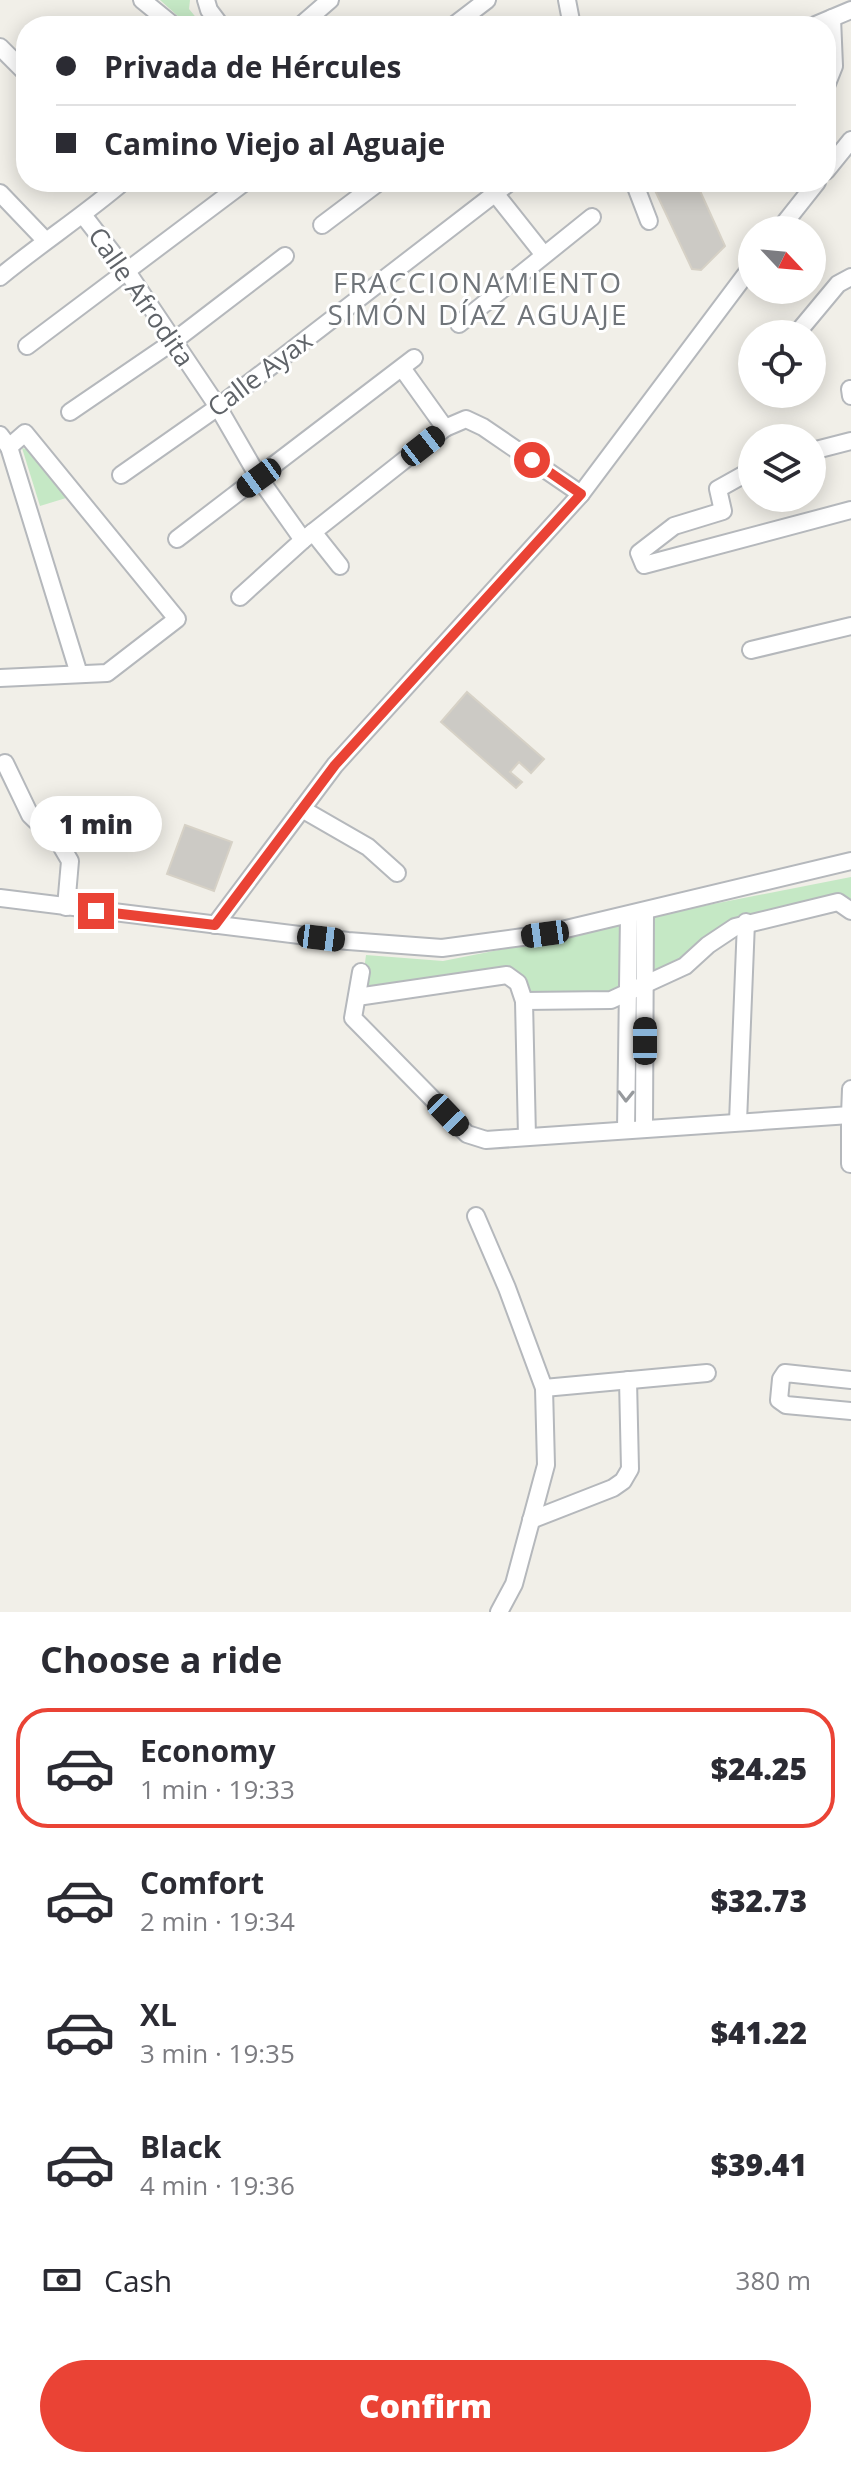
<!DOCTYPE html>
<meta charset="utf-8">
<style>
:root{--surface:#fff;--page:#f2f2f3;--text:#2b2b33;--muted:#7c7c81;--line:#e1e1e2;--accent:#ea4335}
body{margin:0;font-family:"Open Sans",sans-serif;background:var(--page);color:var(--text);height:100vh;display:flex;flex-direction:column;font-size:30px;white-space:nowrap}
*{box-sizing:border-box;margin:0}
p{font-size:26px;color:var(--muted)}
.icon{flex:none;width:44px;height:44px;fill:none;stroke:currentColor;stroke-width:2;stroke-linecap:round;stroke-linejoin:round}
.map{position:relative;height:1612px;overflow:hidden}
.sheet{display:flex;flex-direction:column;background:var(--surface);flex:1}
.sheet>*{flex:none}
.banner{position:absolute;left:16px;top:16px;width:820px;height:176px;border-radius:32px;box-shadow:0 4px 20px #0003;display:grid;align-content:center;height:176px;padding:0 40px;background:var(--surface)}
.needle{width:52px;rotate:116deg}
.fabs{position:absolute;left:738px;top:216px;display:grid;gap:16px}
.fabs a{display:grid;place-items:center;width:88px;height:88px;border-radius:50%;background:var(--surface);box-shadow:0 4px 20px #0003;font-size:40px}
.end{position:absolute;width:36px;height:36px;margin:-18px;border:10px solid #ea4335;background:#fff;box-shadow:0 0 0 4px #fff}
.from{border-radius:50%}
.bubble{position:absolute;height:56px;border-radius:28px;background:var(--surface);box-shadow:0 4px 20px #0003;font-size:26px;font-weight:800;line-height:56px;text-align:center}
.car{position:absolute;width:24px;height:48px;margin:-24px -12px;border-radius:10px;box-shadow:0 0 6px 2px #0007;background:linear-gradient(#222 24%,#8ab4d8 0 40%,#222 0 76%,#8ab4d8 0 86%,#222 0)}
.banner b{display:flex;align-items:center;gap:28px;height:76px;font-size:30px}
.banner b+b{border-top:2px solid var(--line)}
.banner i{width:20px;height:20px;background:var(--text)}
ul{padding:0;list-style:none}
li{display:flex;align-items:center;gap:24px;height:120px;margin:0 16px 12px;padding:0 24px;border:4px solid transparent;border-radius:32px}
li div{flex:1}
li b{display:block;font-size:30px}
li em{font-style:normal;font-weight:800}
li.active{border-color:var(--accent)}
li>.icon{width:72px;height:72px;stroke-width:1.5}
h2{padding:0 40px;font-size:36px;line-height:96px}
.pay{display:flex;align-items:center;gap:20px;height:88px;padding:0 40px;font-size:30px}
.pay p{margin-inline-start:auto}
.primary-button{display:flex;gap:16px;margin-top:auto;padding:16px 40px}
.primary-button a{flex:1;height:92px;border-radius:48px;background:var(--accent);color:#fff;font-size:32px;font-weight:800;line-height:92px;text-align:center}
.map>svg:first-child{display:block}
.green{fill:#c5e8c5}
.building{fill:#cccac5;stroke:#d6d1c6;stroke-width:2}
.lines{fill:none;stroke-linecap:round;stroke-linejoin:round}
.minor-casing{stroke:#b5b8bc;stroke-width:20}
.minor{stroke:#fff;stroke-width:16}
.oneway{stroke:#979a9d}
.route{stroke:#ea4335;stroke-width:10}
.labels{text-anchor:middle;stroke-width:6;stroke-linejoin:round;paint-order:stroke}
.street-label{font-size:26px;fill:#5f6368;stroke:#fff}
.neighbourhood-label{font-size:28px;letter-spacing:2px;fill:#70757a;stroke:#fff}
</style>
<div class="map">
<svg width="851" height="1612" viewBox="0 0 851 1612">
<rect width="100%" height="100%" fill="#f1efe8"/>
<!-- green -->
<g class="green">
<path d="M 160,0 L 190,0 L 189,9 L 203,26 L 189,26 Z"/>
<path d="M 22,448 L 26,449 L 66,498 L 40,506 Z"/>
<path d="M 851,877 L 851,905 L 747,920 L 650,980 L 652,916 Z"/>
<path d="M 624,925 L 622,990 L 611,996 L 528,996 L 509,973 L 361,993 L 366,955 L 443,961 Z"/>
</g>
<!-- building -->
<g class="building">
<path d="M 651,182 L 696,182 L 725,246 L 701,270 L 692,269 Z"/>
<path d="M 467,692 L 544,759 L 531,773 L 519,762 L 510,772 L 522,782 L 516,788 L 441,722 Z"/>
<path d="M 185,825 L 232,842 L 214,891 L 167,874 Z"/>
</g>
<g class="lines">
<defs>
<g id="minor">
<path d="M 142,0 L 174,26"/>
<path d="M 206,0 L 209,10 L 221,26"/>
<path d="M 567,0 L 572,26"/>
<path d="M 300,26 L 330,0"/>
<path d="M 453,26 L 487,0"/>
<path d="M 813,26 L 851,10"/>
<path d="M 0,47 L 26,73"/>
<path d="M 826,86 L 834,66 L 832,18"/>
<path d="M 826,171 L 851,140"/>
<path d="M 486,182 L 544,255"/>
<path d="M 634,182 L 649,221"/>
<path d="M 0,193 L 45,240"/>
<path d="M 83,215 L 128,273 L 218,407 L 259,478 L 303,540"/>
<path d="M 322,225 L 379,182"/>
<path d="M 779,230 L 817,182"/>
<path d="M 0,277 C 40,244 83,216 123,182"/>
<path d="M 459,324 L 592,217"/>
<path d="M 798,332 L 838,284 L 851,277"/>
<path d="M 27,346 L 245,182"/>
<path d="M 402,368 L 445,428"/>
<path d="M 850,389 L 851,396"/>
<path d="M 70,412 L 174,341 L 285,256"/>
<path d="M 0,435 L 9,447 L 25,433 L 177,619 L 107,673 L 0,678"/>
<path d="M 9,447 L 79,674"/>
<path d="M 812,451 L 851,441"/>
<path d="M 752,470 L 718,489 L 723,511 L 674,526 L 639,553 L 644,565 L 851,510"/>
<path d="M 121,475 L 218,407 L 510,182"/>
<path d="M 313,532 L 340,566"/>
<path d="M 177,539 L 414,358"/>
<path d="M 240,597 L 303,540 L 445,428 L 466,419 L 483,427 L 581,494"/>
<path d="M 751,650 L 851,626"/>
<path d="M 5,763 L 30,815 L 60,844 L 70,861 L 66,907"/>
<path d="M 302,809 L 368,847 L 397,873"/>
<path d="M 0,898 L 348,941 L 442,948 L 545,934 L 851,861"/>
<path d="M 215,925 L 335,765 L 581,494 L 752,266"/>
<path d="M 361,972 L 353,1018 L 467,1134 L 486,1140 L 850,1115 L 851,1089"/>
<path d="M 357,997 L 507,975 L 518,983 L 524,1001 L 611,1000 L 685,966 L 708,945 L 735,927 L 838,902 L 851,911"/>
<path d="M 524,1001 L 527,1137"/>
<path d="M 738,1122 L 746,922"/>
<path d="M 644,1128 L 645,912"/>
<path d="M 626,1130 L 629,915"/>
<path d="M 850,1164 L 850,1115"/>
<path d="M 476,1216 L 507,1288 L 544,1388 L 546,1465 L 514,1584 L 499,1612"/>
<path d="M 851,1380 L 785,1373 L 781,1379 L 779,1400 L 786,1405 L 851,1411"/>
<path d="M 544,1388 L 707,1373"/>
<path d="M 531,1520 L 613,1488 L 623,1481 L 630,1469 L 628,1380"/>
</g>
</defs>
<!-- minor casing -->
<use href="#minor" class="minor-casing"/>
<!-- minor -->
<use href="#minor" class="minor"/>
</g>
<!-- one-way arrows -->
<defs><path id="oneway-chevron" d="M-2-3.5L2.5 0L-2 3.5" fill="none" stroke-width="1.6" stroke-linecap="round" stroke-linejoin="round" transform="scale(2)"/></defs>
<use class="oneway" href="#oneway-chevron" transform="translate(626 1096) rotate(91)"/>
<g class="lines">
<!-- route -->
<path class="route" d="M 96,911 L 215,925 L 335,765 L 581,494 L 532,460"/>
</g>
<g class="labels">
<!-- street labels -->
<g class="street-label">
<text transform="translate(141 297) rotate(55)" y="9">Calle Afrodita</text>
<text transform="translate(260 374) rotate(-37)" y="9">Calle Ayax</text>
</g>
<!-- neighbourhood labels -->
<g class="neighbourhood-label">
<text x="478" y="293">FRACCIONAMIENTO<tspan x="478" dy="32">SIMÓN DÍAZ AGUAJE</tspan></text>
</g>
</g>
</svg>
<div class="fabs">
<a><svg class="needle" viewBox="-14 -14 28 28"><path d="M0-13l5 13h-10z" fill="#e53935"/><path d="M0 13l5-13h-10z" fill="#7c7c81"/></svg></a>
<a><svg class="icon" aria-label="locate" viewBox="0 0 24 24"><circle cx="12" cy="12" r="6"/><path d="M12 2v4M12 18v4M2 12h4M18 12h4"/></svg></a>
<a><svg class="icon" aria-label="layers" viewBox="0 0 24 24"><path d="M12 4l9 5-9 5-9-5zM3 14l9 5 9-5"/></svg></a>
</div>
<i class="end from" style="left:532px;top:460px"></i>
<i class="end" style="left:96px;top:911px"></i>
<div class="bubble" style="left:30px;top:796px;width:132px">1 min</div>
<i class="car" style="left:423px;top:446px;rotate:52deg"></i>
<i class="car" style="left:259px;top:478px;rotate:234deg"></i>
<i class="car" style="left:545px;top:934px;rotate:262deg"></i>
<i class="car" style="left:321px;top:938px;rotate:97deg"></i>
<i class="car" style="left:645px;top:1041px;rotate:0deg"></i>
<i class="car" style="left:448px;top:1115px;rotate:136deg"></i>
<div class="banner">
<b><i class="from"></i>Privada de Hércules</b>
<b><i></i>Camino Viejo al Aguaje</b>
</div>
</div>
<section class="sheet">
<h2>Choose a ride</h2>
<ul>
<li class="active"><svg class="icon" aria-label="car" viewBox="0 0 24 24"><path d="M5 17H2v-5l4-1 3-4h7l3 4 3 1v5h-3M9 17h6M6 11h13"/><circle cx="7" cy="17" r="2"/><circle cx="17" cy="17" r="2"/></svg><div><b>Economy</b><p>1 min · 19:33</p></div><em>$24.25</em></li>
<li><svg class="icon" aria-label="car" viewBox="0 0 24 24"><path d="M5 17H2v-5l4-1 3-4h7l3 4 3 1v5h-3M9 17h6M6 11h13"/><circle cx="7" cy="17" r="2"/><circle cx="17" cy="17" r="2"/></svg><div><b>Comfort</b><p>2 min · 19:34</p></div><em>$32.73</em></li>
<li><svg class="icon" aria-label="car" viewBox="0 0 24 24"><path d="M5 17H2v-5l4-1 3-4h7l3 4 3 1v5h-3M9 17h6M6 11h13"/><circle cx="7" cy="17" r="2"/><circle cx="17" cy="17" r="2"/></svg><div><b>XL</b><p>3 min · 19:35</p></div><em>$41.22</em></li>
<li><svg class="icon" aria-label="car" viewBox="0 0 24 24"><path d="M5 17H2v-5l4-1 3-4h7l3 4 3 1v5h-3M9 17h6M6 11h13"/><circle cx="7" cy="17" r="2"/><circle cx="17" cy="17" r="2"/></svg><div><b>Black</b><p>4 min · 19:36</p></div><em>$39.41</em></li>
</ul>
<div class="pay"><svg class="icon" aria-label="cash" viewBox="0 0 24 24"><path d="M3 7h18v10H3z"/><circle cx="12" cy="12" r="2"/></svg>Cash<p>380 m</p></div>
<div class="primary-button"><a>Confirm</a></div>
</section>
